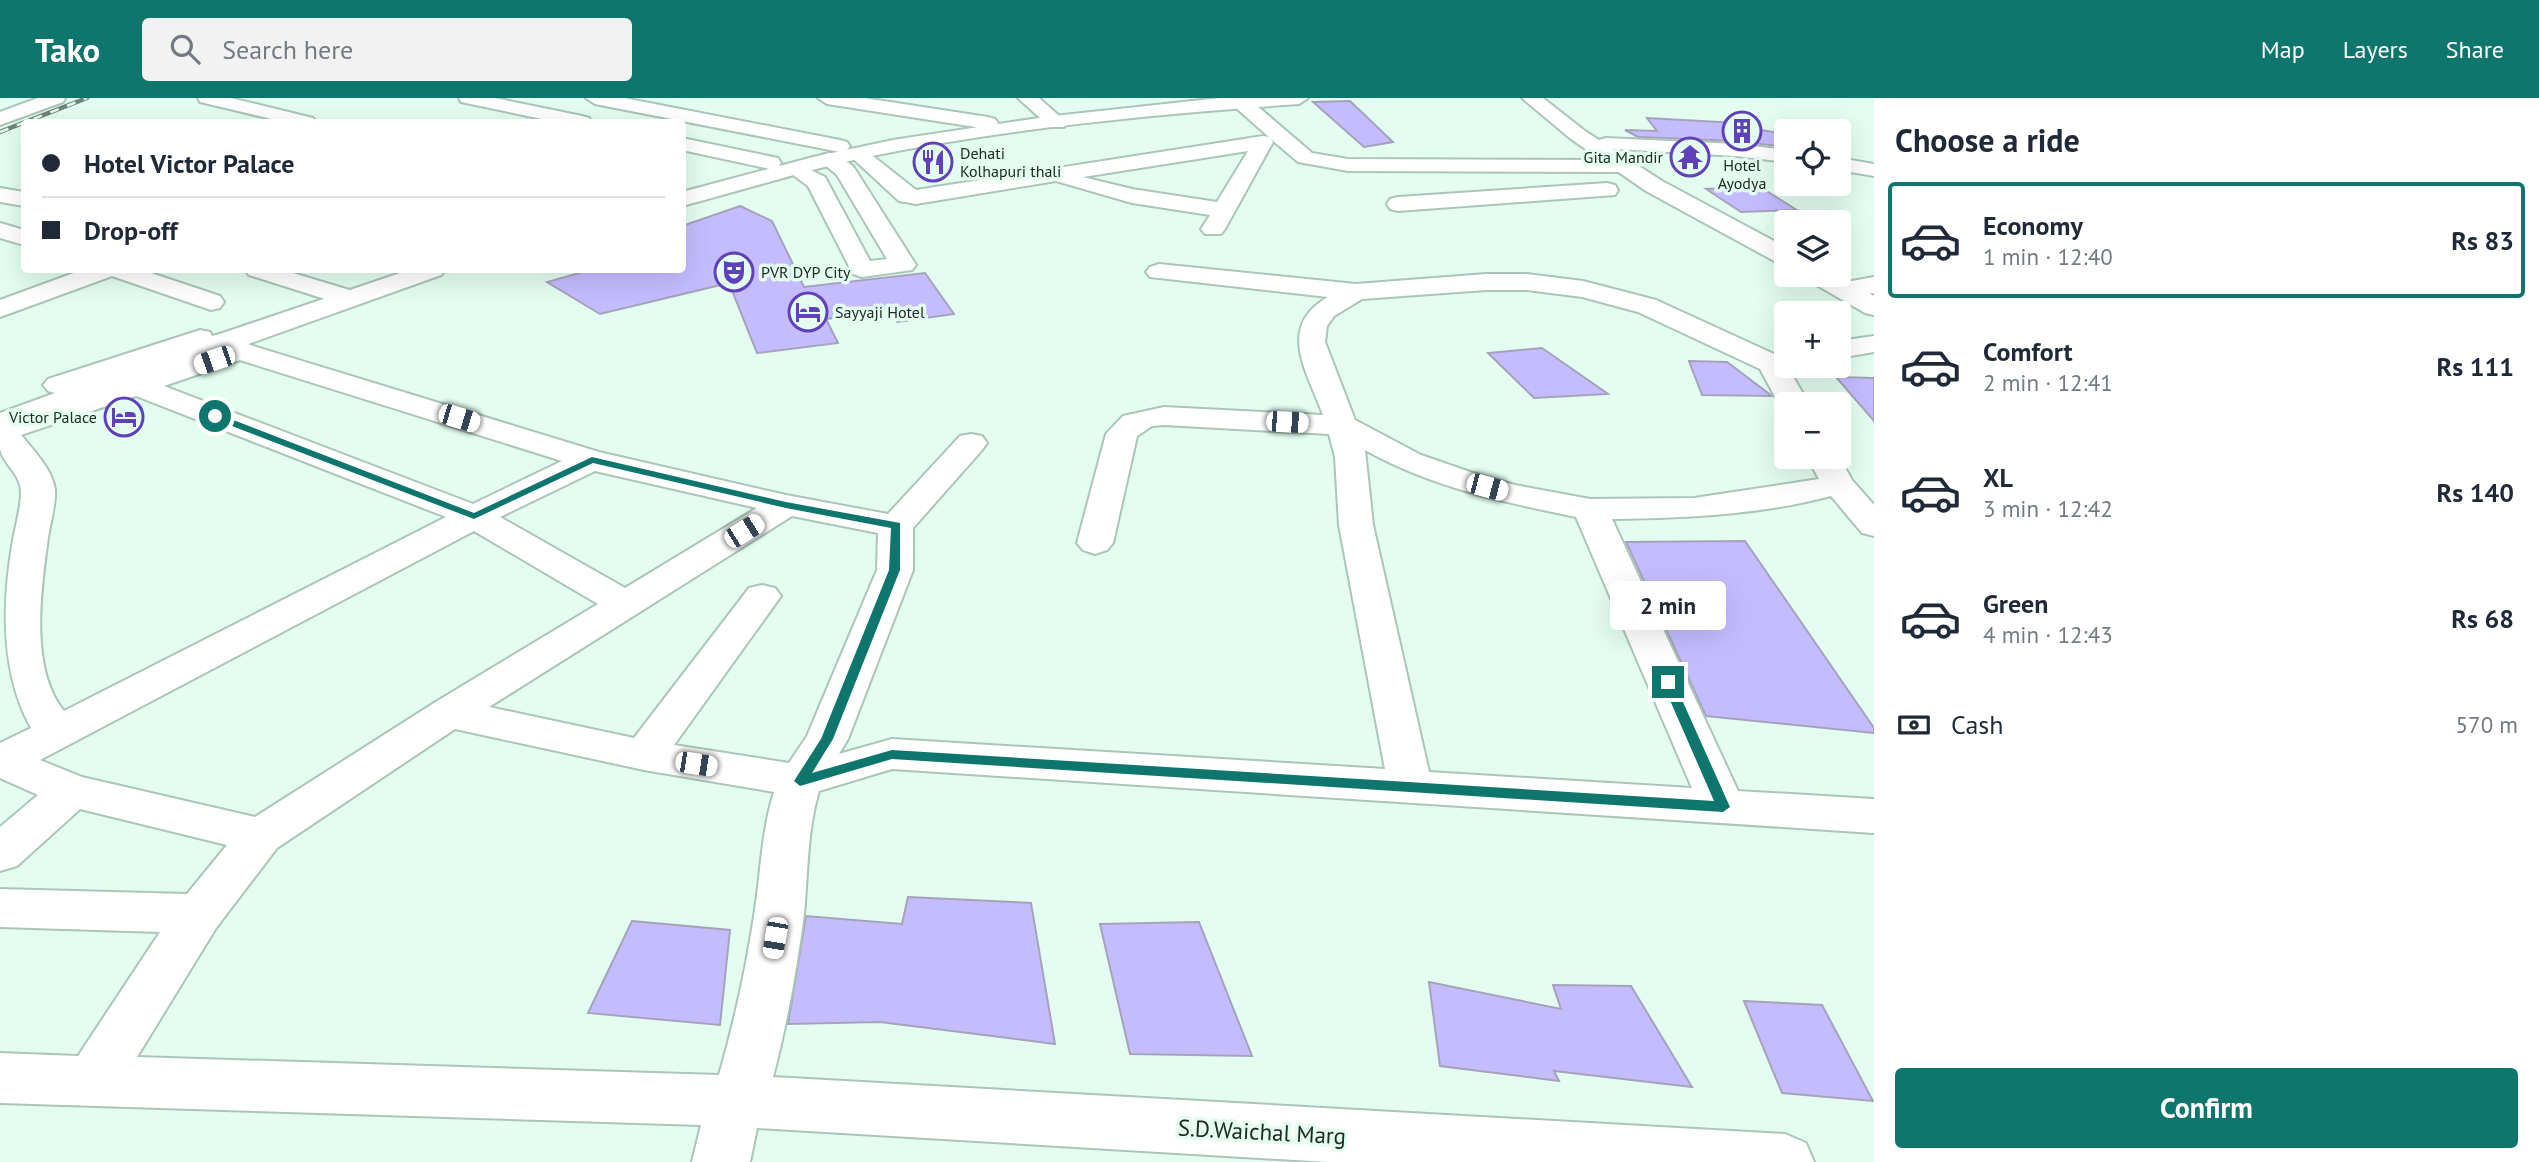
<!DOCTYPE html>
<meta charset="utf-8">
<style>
:root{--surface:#fff;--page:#f2f2f3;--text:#1f2937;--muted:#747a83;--line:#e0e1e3;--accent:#0f766e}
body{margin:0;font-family:"PT Sans",sans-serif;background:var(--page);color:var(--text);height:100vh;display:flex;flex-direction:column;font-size:26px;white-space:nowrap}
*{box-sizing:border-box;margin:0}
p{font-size:23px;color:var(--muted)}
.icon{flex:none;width:38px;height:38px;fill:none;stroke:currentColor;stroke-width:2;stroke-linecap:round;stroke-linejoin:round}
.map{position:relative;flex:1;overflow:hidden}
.details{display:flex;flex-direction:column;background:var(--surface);width:665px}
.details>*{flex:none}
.guide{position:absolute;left:21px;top:21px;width:665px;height:154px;border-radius:7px;box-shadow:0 7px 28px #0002;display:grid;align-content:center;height:154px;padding:0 21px;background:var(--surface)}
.tools{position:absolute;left:1774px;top:21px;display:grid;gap:14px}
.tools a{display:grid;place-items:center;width:77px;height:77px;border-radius:7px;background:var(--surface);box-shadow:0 7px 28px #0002;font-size:35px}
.end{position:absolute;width:32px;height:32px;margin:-16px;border:9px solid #0f766e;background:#fff;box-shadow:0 0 0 4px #fff}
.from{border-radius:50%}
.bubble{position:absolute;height:49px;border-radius:7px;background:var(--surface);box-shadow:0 7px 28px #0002;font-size:23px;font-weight:800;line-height:49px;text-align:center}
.car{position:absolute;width:21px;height:42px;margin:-21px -10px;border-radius:9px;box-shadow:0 0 5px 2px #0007;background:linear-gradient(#fff 24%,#345 0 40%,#fff 0 76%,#345 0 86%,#fff 0)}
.guide b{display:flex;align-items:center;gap:24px;height:66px;font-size:26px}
.guide b+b{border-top:2px solid var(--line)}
.guide i{width:18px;height:18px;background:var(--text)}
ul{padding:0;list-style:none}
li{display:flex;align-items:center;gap:21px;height:116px;margin:0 14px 10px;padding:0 7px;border:4px solid transparent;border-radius:7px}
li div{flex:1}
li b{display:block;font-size:26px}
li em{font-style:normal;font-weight:800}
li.on{border-color:var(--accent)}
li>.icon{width:63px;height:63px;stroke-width:1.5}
h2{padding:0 21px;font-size:32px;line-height:84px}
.pay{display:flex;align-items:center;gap:18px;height:77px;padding:0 21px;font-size:26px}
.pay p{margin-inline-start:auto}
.primary-button{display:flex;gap:14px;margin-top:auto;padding:14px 21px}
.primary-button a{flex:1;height:80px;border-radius:7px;background:var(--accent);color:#fff;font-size:28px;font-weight:800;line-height:80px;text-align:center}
header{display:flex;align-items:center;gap:42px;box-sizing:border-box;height:98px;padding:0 35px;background:var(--accent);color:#fff}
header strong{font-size:33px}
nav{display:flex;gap:38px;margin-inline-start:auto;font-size:24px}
.search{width:490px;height:63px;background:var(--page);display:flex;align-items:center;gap:18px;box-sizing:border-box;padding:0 24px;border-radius:7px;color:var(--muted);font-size:26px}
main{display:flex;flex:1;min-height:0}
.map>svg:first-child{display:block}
.building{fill:#c5bcff;stroke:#a5a2b9;stroke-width:2}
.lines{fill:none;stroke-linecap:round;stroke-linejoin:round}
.minor-casing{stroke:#abc5b8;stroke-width:4}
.major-casing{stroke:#abc5b8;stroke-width:4}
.highway-casing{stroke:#abc5b8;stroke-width:4}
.minor{fill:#fff;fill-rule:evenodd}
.major{fill:#fff;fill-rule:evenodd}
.highway{fill:#fff;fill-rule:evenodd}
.rail-casing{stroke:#72837b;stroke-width:4.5}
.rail{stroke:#e3fdf1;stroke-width:2.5;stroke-dasharray:9;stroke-linecap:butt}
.route{fill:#0f766e}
.labels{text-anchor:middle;stroke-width:7;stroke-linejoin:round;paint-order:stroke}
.far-poi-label{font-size:16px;fill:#202a25;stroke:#e3fdf1;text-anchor:start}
.near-street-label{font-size:23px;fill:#202a25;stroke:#e3fdf1}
</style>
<header>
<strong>Tako</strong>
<div class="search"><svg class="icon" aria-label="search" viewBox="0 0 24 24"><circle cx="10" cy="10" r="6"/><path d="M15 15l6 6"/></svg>Search here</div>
<nav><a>Map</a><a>Layers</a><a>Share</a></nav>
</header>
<main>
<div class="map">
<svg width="1874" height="1064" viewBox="0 0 1874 1064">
<rect width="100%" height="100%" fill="#e3fdf1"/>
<!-- building -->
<g class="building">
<path d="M 1350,3 L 1393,44 L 1364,49 L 1313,4 Z"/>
<path d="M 1647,20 L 1755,26 L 1761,32 L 1787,36 L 1787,49 L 1736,43 L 1638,39 L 1625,32 L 1657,33 Z"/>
<path d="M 1760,89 L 1797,112 L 1741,114 L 1706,91 Z"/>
<path d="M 740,108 L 772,123 L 804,189 L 925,175 L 954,216 L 897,224 L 890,213 L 826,221 L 838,245 L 757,255 L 729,185 L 600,216 L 547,184 L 590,172 L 682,172 L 682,128 Z"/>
<path d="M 1542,250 L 1608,296 L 1534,300 L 1488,255 Z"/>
<path d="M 1689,263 L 1727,264 L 1772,298 L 1702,297 Z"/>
<path d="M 1836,279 L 1874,280 L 1874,323 Z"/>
<path d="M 1745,443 L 1874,630 L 1874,635 L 1706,618 L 1626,444 Z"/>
<path d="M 908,799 L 1031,805 L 1055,946 L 880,924 L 788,926 L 806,818 L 902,826 Z"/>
<path d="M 632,823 L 730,832 L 720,927 L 588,915 Z"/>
<path d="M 1199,824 L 1252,958 L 1130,956 L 1100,826 Z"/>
<path d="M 1429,884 L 1561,911 L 1553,887 L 1631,888 L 1692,989 L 1554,973 L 1559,983 L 1440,968 Z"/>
<path d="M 1744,903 L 1822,907 L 1873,1003 L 1782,995 Z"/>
</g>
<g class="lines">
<defs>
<g id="minor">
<path d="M 38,0 L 65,0 L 63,4 L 0,27 L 0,14 Z"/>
<path d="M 198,0 L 231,0 L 313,20 L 316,24 L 284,24 L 200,4 Z"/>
<path d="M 459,0 L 495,0 L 582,18 L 589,20 L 592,24 L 556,24 L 461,4 Z"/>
<path d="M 586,0 L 624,0 L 840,42 L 847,44 L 850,48 L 847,52 L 840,54 L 595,6 Z"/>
<path d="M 818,0 L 864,0 L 988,19 L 995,21 L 998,25 L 995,29 L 988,31 L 827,6 Z"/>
<path d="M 1018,0 L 1039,0 L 1067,25 L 1064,29 L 1050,29 Z"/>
<path d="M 1239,0 L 1249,1 L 1312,55 L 1348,61 L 1624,62 L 1632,63 L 1635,68 L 1632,73 L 1624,74 L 1348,73 L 1298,64 L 1271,41 L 1273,44 L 1225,131 L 1221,136 L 1205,136 L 1201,131 L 1210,117 L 1132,105 L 1056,83 L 916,106 L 899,103 L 847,55 L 850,51 L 864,51 L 916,92 L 1263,38 L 1269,39 L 1235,9 L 1232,5 ZM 1248,53 L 1217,104 L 1132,91 L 1083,79 Z"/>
<path d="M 682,40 L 778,60 L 781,65 L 778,70 L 770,71 L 682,52 Z"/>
<path d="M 1606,40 L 1736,46 L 1787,52 L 1787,64 L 1736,58 L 1599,50 L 1596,46 L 1599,42 Z"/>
<path d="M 829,55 L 836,57 L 853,68 L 916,167 L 912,172 L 862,179 L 853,176 L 808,88 L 785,71 L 788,66 L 796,65 L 825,79 L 870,163 L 887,161 L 837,77 L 818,61 L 822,57 Z"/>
<path d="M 1839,60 L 1874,66 L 1874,78 L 1839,72 Z"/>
<path d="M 1607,85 L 1615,87 L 1618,92 L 1615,97 L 1398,113 L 1390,111 L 1387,106 L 1390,101 L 1398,99 Z"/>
<path d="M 0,90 L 24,94 L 24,108 L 0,104 Z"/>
<path d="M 0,125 L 24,132 L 24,147 L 0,140 Z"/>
<path d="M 1159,166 L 1356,186 L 1486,176 L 1527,176 L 1583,183 L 1656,202 L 1774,256 L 1787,253 L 1787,268 L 1797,268 L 1788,270 L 1809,306 L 1787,306 L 1787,313 L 1779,306 L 1760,271 L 1638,214 L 1582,199 L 1527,192 L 1486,192 L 1362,201 L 1334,218 L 1327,228 L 1325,244 L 1355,322 L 1421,357 L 1473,375 L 1515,387 L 1590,401 L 1694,400 L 1819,381 L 1807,359 L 1839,359 L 1852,382 L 1874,407 L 1874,438 L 1862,435 L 1831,398 C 1759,417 1685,420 1612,421 L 1738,693 L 1874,701 L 1874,735 L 892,671 L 819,693 C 807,733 808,774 804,816 C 797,870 787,926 773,979 L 1785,1036 L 1806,1045 L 1814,1064 L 1328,1064 L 757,1030 L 750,1064 L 692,1064 L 701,1027 L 0,1005 L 0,955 L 78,958 L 160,834 L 0,829 L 0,791 L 187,796 L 227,747 L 80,711 L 17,768 L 0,773 L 0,729 L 38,697 L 0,680 L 0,645 L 31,630 C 0,574 2,505 13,442 C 16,426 21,409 21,394 C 21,376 3,366 0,351 C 0,342 0,332 0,324 L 216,252 L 209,246 L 58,296 L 48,293 L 43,287 L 48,281 L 200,232 L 210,234 L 212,238 C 227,234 237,241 250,247 L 599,354 L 786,397 L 888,416 L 960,338 L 971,336 L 982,338 L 987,345 L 982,352 L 913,430 L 913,472 L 848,641 L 839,656 L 892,641 L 1385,671 L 1339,427 L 1335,359 L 1329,336 L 1164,327 L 1152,328 L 1137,338 L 1113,445 L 1107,452 L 1095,456 L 1083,452 L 1077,445 L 1106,336 L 1123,318 L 1164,309 L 1323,317 C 1307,273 1276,229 1328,199 L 1150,179 L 1146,174 L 1150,169 ZM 240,262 L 562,363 L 473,406 L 164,288 ZM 136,298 L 446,419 L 64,613 C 29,571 41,490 48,440 C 50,425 56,407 55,392 C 53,372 33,352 21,337 ZM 1365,352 C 1431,389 1503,404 1576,419 L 1692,690 L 1429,674 L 1373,427 ZM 595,373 L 757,410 L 625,490 L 500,419 ZM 792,418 L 878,435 L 877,472 L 807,638 L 789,665 L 674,647 L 781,498 L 775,490 L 762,487 L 749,490 L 634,640 L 489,609 ZM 474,433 L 598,506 L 434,605 L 255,719 L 82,679 L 40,662 ZM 455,631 L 644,672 L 774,694 C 761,735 761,776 754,818 C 746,871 734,925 719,977 L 137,959 L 216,830 L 277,750 Z"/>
<path d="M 82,172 L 142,172 L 220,198 L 224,204 L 220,210 L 211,212 L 112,178 L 0,219 L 0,202 Z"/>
<path d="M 245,172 L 283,172 L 356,194 L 360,200 L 356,206 L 347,208 L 249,177 Z"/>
<path d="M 1874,179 L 1874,195 L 1855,197 L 1846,194 L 1842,189 L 1846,184 Z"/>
<path d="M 1874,238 L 1874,254 L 1839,260 L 1839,243 Z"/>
</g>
<g id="major">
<path d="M 1220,0 L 1308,0 L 1299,6 C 1155,16 1009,30 867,59 C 805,72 744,92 682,108 L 682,94 L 813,59 L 893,42 L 1045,19 Z"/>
<path d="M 409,172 L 445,172 L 441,177 L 0,335 L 0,315 L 193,245 Z"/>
</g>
<g id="highway">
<path d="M 1522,0 L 1543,0 L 1585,33 L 1662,83 L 1787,150 L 1787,167 L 1778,165 L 1646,93 L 1571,41 Z"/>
<path d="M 1804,177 L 1835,177 L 1874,198 L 1874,217 L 1865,215 L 1808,182 Z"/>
</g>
</defs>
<!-- minor casing -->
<use href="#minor" class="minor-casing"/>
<!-- major casing -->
<use href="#major" class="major-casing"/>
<!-- highway casing -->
<use href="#highway" class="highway-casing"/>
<!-- minor -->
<use href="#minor" class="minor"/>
<!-- major -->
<use href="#major" class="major"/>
<!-- highway -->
<use href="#highway" class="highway"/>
<defs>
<path id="rail" d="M 0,34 L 87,0"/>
</defs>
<!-- rail casing -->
<use href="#rail" class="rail-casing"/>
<!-- rail -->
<use href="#rail" class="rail"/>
</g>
<!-- route -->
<path class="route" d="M 211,316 L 218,316 L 474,415 L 592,359 L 786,404 L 900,425 L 900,472 L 833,641 L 812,675 L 892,652 L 1714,703 L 1662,584 L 1668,581 L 1674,584 L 1730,709 L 1723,714 L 892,661 L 800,688 L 794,683 L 821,641 L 889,472 L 891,430 L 786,410 L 593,365 L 474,421 L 211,320 Z"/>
<!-- icons -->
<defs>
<symbol id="building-ring" viewBox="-11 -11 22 22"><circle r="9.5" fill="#e3fdf1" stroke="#6141b9" stroke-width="1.5"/><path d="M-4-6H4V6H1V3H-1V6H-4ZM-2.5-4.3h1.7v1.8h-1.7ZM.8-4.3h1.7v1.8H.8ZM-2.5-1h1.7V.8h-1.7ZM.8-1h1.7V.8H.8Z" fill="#6141b9"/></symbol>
<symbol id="temple-ring" viewBox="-11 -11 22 22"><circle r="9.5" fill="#e3fdf1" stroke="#6141b9" stroke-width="1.5"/><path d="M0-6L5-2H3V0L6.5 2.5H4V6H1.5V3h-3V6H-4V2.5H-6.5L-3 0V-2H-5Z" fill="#6141b9"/></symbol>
<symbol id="restaurant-ring" viewBox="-11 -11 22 22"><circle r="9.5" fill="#e3fdf1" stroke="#6141b9" stroke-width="1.5"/><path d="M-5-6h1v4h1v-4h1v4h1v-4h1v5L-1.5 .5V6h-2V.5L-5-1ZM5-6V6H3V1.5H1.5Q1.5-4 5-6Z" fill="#6141b9"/></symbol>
<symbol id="theatre-ring" viewBox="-11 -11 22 22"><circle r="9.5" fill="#e3fdf1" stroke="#6141b9" stroke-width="1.5"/><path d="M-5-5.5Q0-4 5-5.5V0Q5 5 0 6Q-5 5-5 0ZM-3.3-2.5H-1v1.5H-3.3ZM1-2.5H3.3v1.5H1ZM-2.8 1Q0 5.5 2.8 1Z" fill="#6141b9"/></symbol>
<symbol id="hotel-ring" viewBox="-11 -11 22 22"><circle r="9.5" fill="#e3fdf1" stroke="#6141b9" stroke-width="1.5"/><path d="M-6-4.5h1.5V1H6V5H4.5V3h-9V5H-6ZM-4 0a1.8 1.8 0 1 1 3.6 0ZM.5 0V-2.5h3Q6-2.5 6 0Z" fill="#6141b9"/></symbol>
</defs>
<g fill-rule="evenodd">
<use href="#building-ring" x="1720" y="11" width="44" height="44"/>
<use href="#temple-ring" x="1668" y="37" width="44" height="44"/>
<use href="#restaurant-ring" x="911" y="42" width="44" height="44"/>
<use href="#theatre-ring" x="712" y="152" width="44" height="44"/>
<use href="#hotel-ring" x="786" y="192" width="44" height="44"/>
<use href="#hotel-ring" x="102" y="297" width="44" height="44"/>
</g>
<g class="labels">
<!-- far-poi labels -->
<g class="far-poi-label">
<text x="960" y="61">Dehati<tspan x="960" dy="18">Kolhapuri thali</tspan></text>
<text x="1663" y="65" text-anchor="end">Gita Mandir</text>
<text x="1742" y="73" text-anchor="middle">Hotel<tspan x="1742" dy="18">Ayodya</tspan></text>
<text x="761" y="180">PVR DYP City</text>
<text x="835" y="220">Sayyaji Hotel</text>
<text x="97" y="325" text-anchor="end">Victor Palace</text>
</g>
<!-- near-street labels -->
<g class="near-street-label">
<text transform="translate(1262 1034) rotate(3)" y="8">S.D.Waichal Marg</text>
</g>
</g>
</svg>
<div class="tools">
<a><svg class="icon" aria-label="locate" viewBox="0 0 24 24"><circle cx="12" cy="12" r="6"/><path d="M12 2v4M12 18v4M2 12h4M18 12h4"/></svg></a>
<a><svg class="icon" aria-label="layers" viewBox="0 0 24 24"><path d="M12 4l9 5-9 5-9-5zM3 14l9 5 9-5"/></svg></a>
<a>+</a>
<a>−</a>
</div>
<i class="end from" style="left:215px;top:318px"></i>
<i class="end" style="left:1668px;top:584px"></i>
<div class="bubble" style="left:1610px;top:483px;width:116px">2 min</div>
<i class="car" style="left:214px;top:262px;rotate:251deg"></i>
<i class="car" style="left:459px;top:320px;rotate:107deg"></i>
<i class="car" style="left:1287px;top:324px;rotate:93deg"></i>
<i class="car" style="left:1487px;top:389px;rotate:105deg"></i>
<i class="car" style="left:744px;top:433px;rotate:58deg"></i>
<i class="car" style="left:696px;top:666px;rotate:99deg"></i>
<i class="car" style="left:775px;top:840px;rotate:190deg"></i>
<div class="guide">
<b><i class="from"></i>Hotel Victor Palace</b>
<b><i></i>Drop-off</b>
</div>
</div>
<section class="details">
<h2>Choose a ride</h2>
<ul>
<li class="on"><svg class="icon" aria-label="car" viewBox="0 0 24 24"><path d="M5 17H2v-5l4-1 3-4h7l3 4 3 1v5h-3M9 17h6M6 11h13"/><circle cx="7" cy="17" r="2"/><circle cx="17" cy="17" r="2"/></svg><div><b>Economy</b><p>1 min · 12:40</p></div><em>Rs 83</em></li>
<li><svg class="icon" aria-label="car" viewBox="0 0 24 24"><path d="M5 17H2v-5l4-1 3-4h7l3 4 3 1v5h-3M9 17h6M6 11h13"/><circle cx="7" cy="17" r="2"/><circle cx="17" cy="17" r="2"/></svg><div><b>Comfort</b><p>2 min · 12:41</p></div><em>Rs 111</em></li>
<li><svg class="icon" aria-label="car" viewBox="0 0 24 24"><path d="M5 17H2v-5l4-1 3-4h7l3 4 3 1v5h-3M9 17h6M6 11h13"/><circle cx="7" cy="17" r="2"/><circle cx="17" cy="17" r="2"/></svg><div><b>XL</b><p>3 min · 12:42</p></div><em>Rs 140</em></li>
<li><svg class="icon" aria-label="car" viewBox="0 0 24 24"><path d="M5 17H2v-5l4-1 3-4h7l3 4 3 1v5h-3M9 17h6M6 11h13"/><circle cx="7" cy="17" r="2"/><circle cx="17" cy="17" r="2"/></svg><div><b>Green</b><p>4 min · 12:43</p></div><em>Rs 68</em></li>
</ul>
<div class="pay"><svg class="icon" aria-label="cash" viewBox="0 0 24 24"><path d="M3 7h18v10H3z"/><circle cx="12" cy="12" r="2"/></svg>Cash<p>570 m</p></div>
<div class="primary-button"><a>Confirm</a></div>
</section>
</main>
